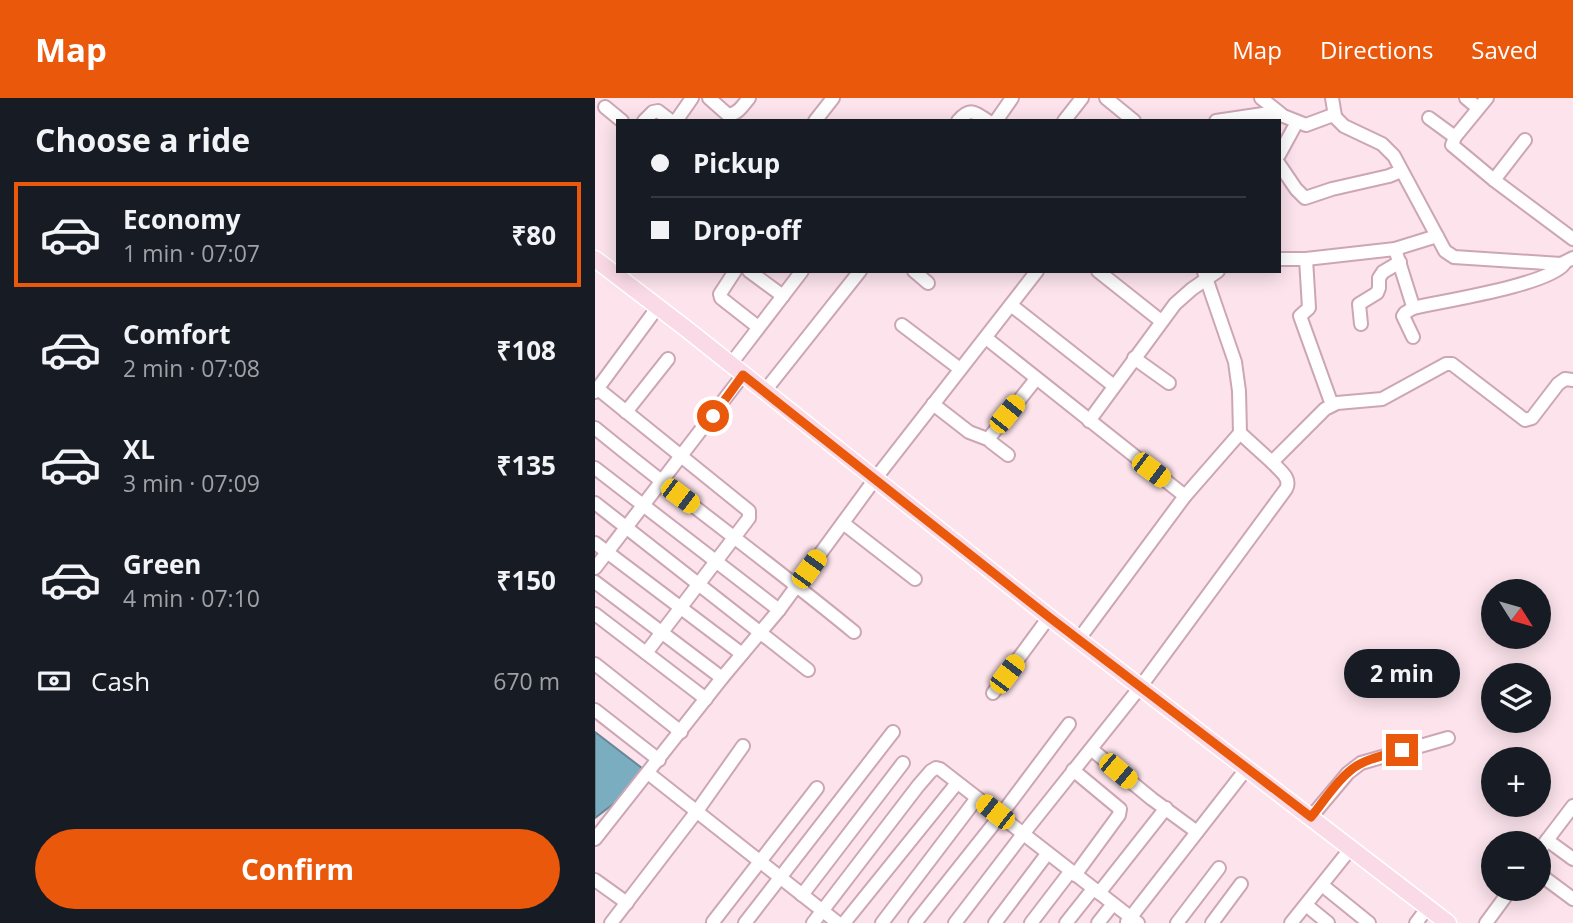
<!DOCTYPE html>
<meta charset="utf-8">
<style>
:root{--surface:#171b24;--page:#20242c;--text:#f1f3f6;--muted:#9ea1a6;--line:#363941;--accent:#ea580c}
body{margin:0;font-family:"Open Sans",sans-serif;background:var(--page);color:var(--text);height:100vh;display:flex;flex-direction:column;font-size:26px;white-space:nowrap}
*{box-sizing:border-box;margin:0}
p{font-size:23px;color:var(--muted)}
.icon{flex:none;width:38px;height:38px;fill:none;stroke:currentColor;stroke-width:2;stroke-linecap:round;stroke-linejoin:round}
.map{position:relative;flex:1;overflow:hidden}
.panel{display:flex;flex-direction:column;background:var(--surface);width:595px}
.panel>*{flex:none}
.top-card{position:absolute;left:21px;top:21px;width:665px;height:154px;border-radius:0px;box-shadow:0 4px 18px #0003;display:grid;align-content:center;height:154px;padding:0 35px;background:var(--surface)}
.needle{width:46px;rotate:127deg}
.buttons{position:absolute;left:886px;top:481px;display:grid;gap:14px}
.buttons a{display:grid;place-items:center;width:70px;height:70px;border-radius:50%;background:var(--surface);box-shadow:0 4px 18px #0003;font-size:35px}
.end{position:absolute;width:32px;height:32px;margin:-16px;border:9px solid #ea580c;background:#fff;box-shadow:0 0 0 4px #fff}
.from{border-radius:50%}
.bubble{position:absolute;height:49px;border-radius:24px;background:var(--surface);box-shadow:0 4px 18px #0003;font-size:23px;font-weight:700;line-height:49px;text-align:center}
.car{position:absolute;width:21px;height:42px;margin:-21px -10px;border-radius:9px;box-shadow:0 0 5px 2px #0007;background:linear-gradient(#f5c518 24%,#345 0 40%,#f5c518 0 76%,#345 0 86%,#f5c518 0)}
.top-card b{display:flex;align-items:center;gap:24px;height:66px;font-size:26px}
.top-card b+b{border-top:2px solid var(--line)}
.top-card i{width:18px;height:18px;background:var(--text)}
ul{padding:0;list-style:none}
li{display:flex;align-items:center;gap:21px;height:105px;margin:0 14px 10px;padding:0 21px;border:4px solid transparent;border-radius:0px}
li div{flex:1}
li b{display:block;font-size:26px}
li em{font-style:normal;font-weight:700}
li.on{border-color:var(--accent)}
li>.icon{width:63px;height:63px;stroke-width:1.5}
h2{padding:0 35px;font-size:32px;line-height:84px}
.pay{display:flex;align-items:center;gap:18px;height:77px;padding:0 35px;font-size:26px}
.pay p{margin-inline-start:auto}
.cta{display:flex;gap:14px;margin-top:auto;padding:14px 35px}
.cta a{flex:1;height:80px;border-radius:42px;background:var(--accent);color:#fff;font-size:28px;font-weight:700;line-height:80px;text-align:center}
header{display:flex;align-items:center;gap:42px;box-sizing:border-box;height:98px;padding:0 35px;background:var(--accent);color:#fff}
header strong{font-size:33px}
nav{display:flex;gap:38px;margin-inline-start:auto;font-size:24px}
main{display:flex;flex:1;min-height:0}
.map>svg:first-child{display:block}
.water{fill:#7badc1;stroke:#688796;stroke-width:2}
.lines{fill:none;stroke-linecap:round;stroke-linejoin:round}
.minor-casing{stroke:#cda6b5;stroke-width:16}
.major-casing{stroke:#fff;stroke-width:19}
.minor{stroke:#fff;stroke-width:12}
.major{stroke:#fadae6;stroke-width:16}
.route{stroke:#ea580c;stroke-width:9}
</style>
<header>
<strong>Map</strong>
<nav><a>Map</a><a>Directions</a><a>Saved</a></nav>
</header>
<main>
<section class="panel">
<h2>Choose a ride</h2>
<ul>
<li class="on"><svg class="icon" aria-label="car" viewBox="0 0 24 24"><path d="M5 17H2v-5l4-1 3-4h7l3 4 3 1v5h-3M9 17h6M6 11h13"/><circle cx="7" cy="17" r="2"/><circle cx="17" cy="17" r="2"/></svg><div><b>Economy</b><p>1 min · 07:07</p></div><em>₹80</em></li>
<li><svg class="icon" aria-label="car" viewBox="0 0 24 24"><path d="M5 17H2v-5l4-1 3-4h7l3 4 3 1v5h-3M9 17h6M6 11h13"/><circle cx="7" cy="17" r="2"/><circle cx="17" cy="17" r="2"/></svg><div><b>Comfort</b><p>2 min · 07:08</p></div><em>₹108</em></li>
<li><svg class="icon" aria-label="car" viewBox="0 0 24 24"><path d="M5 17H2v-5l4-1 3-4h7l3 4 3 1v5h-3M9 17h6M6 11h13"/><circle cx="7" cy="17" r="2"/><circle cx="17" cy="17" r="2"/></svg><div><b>XL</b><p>3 min · 07:09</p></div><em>₹135</em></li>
<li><svg class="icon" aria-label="car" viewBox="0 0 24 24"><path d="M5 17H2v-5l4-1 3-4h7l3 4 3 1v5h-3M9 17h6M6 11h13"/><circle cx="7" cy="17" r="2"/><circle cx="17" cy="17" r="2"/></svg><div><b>Green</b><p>4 min · 07:10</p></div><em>₹150</em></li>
</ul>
<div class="pay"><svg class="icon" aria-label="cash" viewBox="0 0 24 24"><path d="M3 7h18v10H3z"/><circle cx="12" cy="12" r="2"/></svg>Cash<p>670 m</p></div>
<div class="cta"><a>Confirm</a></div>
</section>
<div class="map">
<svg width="978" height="825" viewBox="0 0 978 825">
<rect width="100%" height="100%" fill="#fce3ec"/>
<!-- water -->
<path class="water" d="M 0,634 L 56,677 L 0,720 Z"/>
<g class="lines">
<defs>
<g id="minor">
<path d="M 114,0 L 132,16 C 142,18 148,7 154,0"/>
<path d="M 511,0 L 539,23"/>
<path d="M 666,0 L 686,16"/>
<path d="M 737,0 L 740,18"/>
<path d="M 871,0 L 883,10"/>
<path d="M 892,0 L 860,39 L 857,47 L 899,82 L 978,141"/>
<path d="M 10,9 L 27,23"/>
<path d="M 834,20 L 860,39"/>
<path d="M 49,23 L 58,14 L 63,13 L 76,23"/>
<path d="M 81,23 L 97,0"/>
<path d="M 220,23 L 238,0"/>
<path d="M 363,23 C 375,9 379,14 393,23"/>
<path d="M 401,23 L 417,0"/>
<path d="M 469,23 L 487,0"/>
<path d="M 621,23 L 668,16 L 686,17 L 711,27 L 738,17 L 749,28 L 787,46 L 799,58 L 850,153 L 859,159 L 966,166 L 978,160"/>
<path d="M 684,57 L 702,24"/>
<path d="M 684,66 L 701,91 L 710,100 L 737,91 L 794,78 L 806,73"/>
<path d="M 899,82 L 930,42"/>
<path d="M 800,151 L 817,205 L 818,210 L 810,215 L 808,218 L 818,239"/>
<path d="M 684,161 L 711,161 L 800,151 L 842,138"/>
<path d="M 711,161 L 714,210 L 705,218 L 737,307"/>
<path d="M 140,173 L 125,196 L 126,200 L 163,229"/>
<path d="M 154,173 L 188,198"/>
<path d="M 319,173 L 333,185"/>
<path d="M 503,173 L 566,223"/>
<path d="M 609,174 L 640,264 L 644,293 L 645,335"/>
<path d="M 416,207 L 519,288"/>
<path d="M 818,210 C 848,203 953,187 969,166"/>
<path d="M 766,226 L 764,206 L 782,195 L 784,190 L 784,180 L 788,174 L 805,164"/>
<path d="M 307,227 L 365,271"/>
<path d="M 391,240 L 590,398 L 645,335 L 677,364 L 730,311 L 742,305 L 787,301 L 851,266 L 857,266 L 930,322 L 937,320 L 963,286 L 970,281 L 978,282"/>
<path d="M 539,260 L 574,285"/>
<path d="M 135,267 L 207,173"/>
<path d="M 3,291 L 154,413 L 154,420 L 51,555"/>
<path d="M 0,294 L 62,210"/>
<path d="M 169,294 L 265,173"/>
<path d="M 338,306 L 374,334 L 395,342"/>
<path d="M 31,314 L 73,261"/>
<path d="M 494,323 L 580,206 L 597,191 L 623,173"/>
<path d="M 0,330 C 85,400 174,464 259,534"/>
<path d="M 413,357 L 396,344 L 394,340 L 441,281"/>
<path d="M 0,370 L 184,512"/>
<path d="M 0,405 L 213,572"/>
<path d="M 248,425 L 320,481"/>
<path d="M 0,445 L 147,556"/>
<path d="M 0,470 L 148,277"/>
<path d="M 0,484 L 127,580"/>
<path d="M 0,516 L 111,601"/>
<path d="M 484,541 L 590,398"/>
<path d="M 0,566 L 86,634"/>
<path d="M 398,595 L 454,519"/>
<path d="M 0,612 L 64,662"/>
<path d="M 496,651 L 557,701 L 602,734"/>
<path d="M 478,672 L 525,711 L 524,717 L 480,777"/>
<path d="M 53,675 L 243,825"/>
<path d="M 716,719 L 753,675 L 766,665 L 853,640"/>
<path d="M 0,741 L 127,580 L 184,512 L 280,381 L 442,173"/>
<path d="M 952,742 L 978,761"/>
<path d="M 943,754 L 978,708"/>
<path d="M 943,775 L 978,801"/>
<path d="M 0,782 L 32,805"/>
<path d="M 727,787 L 774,825"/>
<path d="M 504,795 L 571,710"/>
<path d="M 207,797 L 308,665"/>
<path d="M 711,807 L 733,825"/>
<path d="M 118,824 L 222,690"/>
<path d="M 532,824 L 652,670"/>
<path d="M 16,825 L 102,713 L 148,648"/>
<path d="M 150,825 L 298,634"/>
<path d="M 218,825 L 323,688 L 336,673 L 341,670 L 345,671 L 543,825"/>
<path d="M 249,825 L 362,685"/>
<path d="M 287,825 L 382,700"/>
<path d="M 320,825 L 405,718 L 474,626"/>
<path d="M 360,825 L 428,736 L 546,588 L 691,391 C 697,380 684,372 677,364"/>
<path d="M 400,825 L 452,756"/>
<path d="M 436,825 L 475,774"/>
<path d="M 471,825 L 498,791"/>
<path d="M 503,825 L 518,806"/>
<path d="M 582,825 L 624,770"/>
<path d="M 617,825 L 646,786"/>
<path d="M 696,825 L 756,750"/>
<path d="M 821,825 L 833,809"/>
<path d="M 891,825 L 916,791"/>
</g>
<path id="major" d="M 0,161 L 89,229 L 454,519 L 853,825"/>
</defs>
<!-- minor casing -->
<use href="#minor" class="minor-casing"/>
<!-- major casing -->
<use href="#major" class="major-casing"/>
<!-- minor -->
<use href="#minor" class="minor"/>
<!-- major -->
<use href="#major" class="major"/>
</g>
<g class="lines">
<!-- route -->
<path class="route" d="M 118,318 L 148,277 L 454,519 L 716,719 C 729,703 747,675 765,666 C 778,659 793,656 807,652"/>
</g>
</svg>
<div class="buttons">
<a><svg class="needle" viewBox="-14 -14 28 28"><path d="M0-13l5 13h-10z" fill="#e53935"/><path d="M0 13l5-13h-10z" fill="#9ea1a6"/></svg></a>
<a><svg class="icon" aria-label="layers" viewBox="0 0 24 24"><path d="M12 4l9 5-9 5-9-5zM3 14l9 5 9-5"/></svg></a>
<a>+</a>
<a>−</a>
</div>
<i class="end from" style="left:118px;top:318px"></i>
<i class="end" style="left:807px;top:652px"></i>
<div class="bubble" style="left:749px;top:551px;width:116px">2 min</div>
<i class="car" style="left:412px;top:316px;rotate:39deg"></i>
<i class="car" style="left:556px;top:372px;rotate:127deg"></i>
<i class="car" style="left:85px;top:398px;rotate:127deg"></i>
<i class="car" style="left:214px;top:471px;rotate:36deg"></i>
<i class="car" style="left:412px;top:576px;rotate:37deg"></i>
<i class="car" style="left:523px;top:673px;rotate:130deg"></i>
<i class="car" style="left:400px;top:714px;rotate:308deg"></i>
<div class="top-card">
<b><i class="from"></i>Pickup</b>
<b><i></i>Drop-off</b>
</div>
</div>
</main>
